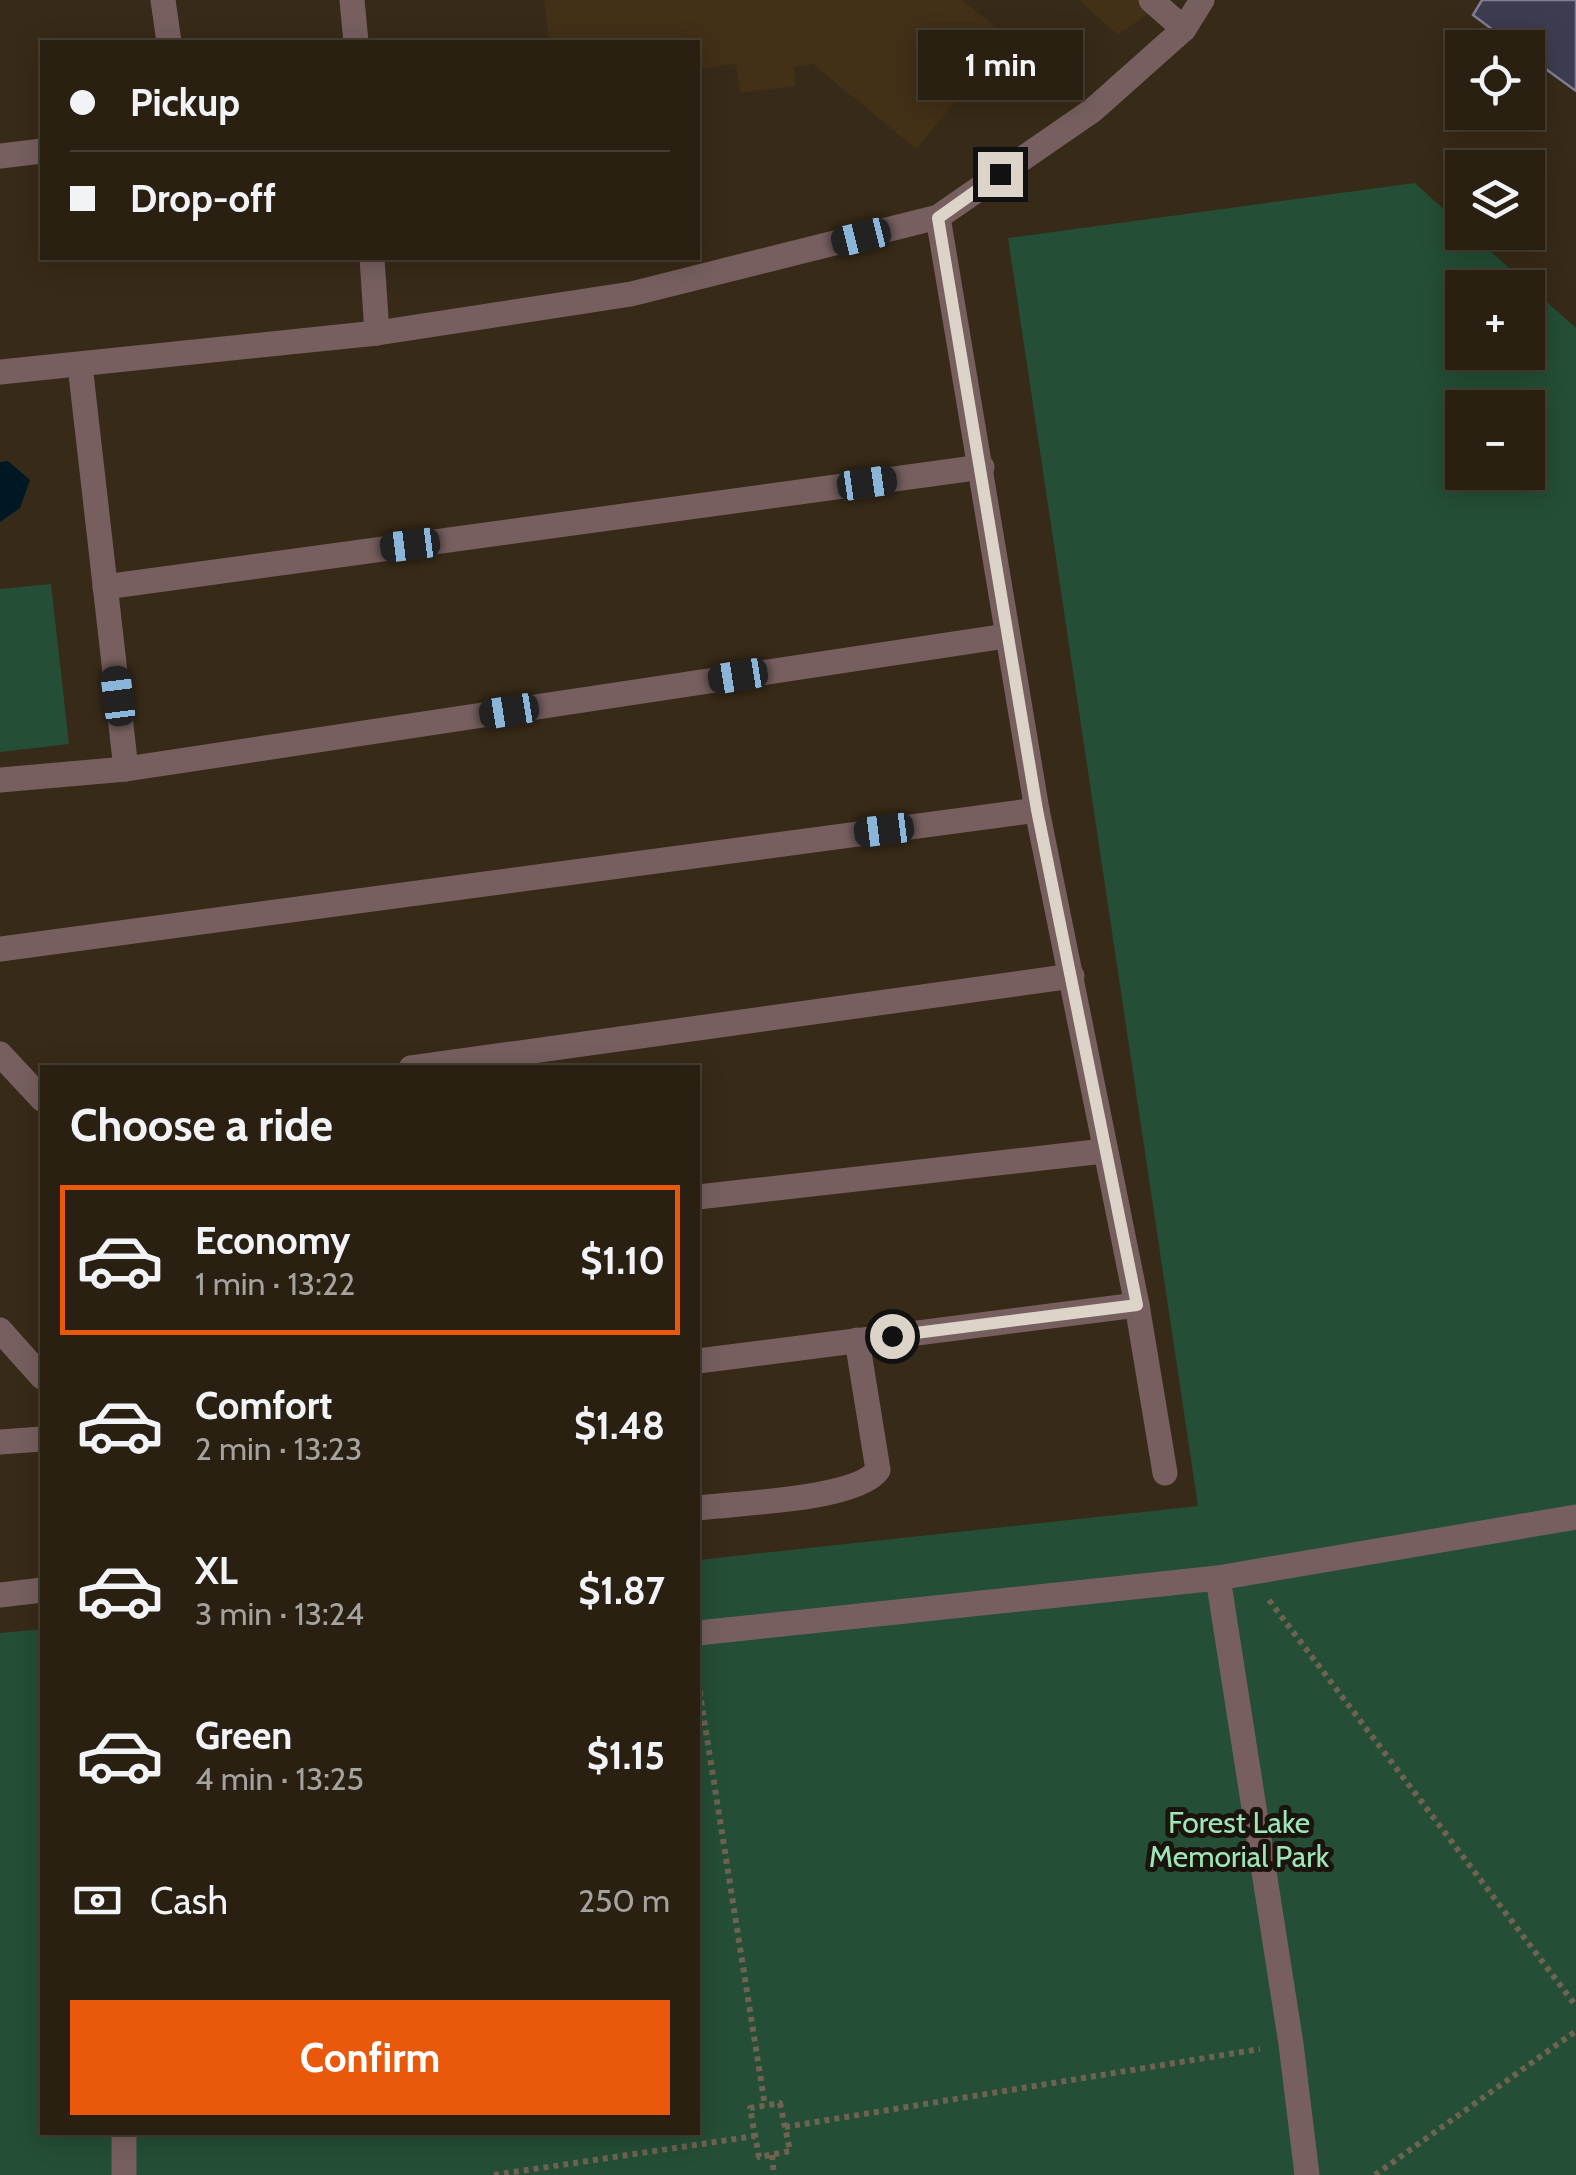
<!DOCTYPE html>
<meta charset="utf-8">
<style>
:root{--surface:#2a2012;--page:#32281b;--text:#f1f3f6;--muted:#a5a39f;--line:#463e32;--accent:#ea580c}
body{margin:0;font-family:Cabin,sans-serif;background:var(--page);color:var(--text);height:100vh;display:flex;flex-direction:column;font-size:38px;white-space:nowrap}
*{box-sizing:border-box;margin:0}
p{font-size:32px;color:var(--muted)}
.icon{flex:none;width:55px;height:55px;fill:none;stroke:currentColor;stroke-width:2;stroke-linecap:round;stroke-linejoin:round}
.map{position:relative;flex:1;overflow:hidden}
.details{position:absolute;left:40px;top:1065px;width:660px;height:1070px;display:flex;flex-direction:column;background:var(--surface);border-radius:0px;box-shadow:0 5px 25px #0003,0 0 0 2px var(--line)}
.details>*{flex:none}
.hud{position:absolute;left:40px;top:40px;width:660px;height:220px;border-radius:0px;box-shadow:0 5px 25px #0003,0 0 0 2px var(--line);display:grid;align-content:center;height:220px;padding:0 30px;background:var(--surface)}
.fabs{position:absolute;left:1445px;top:30px;display:grid;gap:20px}
.fabs a{display:grid;place-items:center;width:100px;height:100px;border-radius:0px;background:var(--surface);box-shadow:0 5px 25px #0003,0 0 0 2px var(--line);font-size:50px}
.end{position:absolute;width:45px;height:45px;margin:-22px;border:12px solid #ddd4c9;background:#111;box-shadow:0 0 0 5px #111}
.from{border-radius:50%}
.bubble{position:absolute;height:70px;border-radius:0px;background:var(--surface);box-shadow:0 5px 25px #0003,0 0 0 2px var(--line);font-size:32px;font-weight:700;line-height:70px;text-align:center}
.car{position:absolute;width:30px;height:60px;margin:-30px -15px;border-radius:12px;box-shadow:0 0 8px 2px #0007;background:linear-gradient(#222 24%,#8ab4d8 0 40%,#222 0 76%,#8ab4d8 0 86%,#222 0)}
.hud b{display:flex;align-items:center;gap:35px;height:95px;font-size:38px}
.hud b+b{border-top:2px solid var(--line)}
.hud i{width:25px;height:25px;background:var(--text)}
ul{padding:0;list-style:none}
li{display:flex;align-items:center;gap:30px;height:150px;margin:0 20px 15px;padding:0 10px;border:5px solid transparent;border-radius:0px}
li div{flex:1}
li b{display:block;font-size:38px}
li em{font-style:normal;font-weight:700}
li.current{border-color:var(--accent)}
li>.icon{width:90px;height:90px;stroke-width:1.5}
h2{padding:0 30px;font-size:45px;line-height:120px}
.pay{display:flex;align-items:center;gap:25px;height:110px;padding:0 30px;font-size:38px}
.pay p{margin-inline-start:auto}
.button{display:flex;gap:20px;margin-top:auto;padding:20px 30px}
.button a{flex:1;height:115px;border-radius:0px;background:var(--accent);color:#fff;font-size:40px;font-weight:700;line-height:115px;text-align:center}
.map>svg:first-child{display:block}
.built{fill:#423017}
.green{fill:#244e35;fill-rule:evenodd}
.water{fill:#001823}
.building{fill:#3e3c51;stroke:#7f7e95;stroke-width:2.5}
.lines{fill:none;stroke-linecap:round;stroke-linejoin:round}
.path{stroke:#6e6252;stroke-width:6;stroke-dasharray:5 5;stroke-linecap:butt}
.minor{stroke:#775f5f;stroke-width:25}
.route{stroke:#ddd4c9;stroke-width:12}
.labels{text-anchor:middle;stroke-width:10;stroke-linejoin:round;paint-order:stroke}
.park-label{font-size:30px;fill:#9de6b7;stroke:#1a140c}
</style>
<div class="map">
<svg width="1576" height="2175" viewBox="0 0 1576 2175">
<rect width="100%" height="100%" fill="#382a18"/>
<!-- built -->
<g class="built">
<path d="M 544,0 L 962,0 L 997,28 L 974,56 L 985,66 L 916,149 L 813,64 L 794,67 L 796,86 L 740,93 L 736,64 L 698,69 L 698,42 L 549,42 Z"/>
<path d="M 1079,0 L 1167,0 L 1118,35 Z"/>
</g>
<!-- green -->
<g class="green">
<path d="M 1415,183 L 1462,226 L 1462,232 L 1470,233 L 1576,328 L 1576,2175 L 0,2175 L 0,1633 L 42,1629 L 42,2132 L 698,2132 L 698,1560 L 1198,1506 L 1008,238 ZM 1462,288 L 1528,288 L 1528,352 L 1462,352 ZM 1462,408 L 1528,408 L 1528,472 L 1462,472 Z"/>
<path d="M 51,584 L 69,744 L 0,752 L 0,589 Z"/>
</g>
<!-- water -->
<path class="water" d="M 8,461 L 30,480 L 20,508 L 0,522 L 0,462 Z"/>
<!-- building -->
<path class="building" d="M 1482,0 L 1576,0 L 1576,91 L 1528,56 L 1528,48 L 1517,48 L 1473,15 Z"/>
<g class="lines">
<!-- path -->
<g class="path">
<path d="M 1269,1600 L 1576,2006"/>
<path d="M 698,1681 L 765,2106"/>
<path d="M 780,2103 L 790,2151 L 759,2157 L 750,2108 Z"/>
<path d="M 785,2127 L 1260,2049"/>
<path d="M 772,2155 L 774,2175"/>
<path d="M 494,2175 L 755,2136"/>
<path d="M 1375,2175 L 1576,2031"/>
</g>
<!-- minor -->
<g class="minor">
<path d="M 163,0 L 169,42"/>
<path d="M 352,0 L 356,42"/>
<path d="M 1151,0 L 1184,29"/>
<path d="M 0,156 L 42,151"/>
<path d="M 938,217 L 1037,810 L 1137,1305 L 1165,1473"/>
<path d="M 372,258 L 377,333"/>
<path d="M 80,365 L 126,769"/>
<path d="M 0,372 L 377,333 L 631,294 L 938,217 L 1093,110 L 1184,29 L 1202,0"/>
<path d="M 105,587 L 982,467"/>
<path d="M 0,780 L 126,769 L 1006,636"/>
<path d="M 0,949 L 1037,810"/>
<path d="M 0,1054 L 42,1099"/>
<path d="M 411,1068 L 1072,976"/>
<path d="M 698,1197 L 1104,1151"/>
<path d="M 0,1330 L 42,1377"/>
<path d="M 698,1361 L 1137,1305"/>
<path d="M 0,1442 L 42,1439"/>
<path d="M 698,1508 C 736,1503 857,1500 878,1470 L 857,1340"/>
<path d="M 1218,1578 L 1291,2044 L 1307,2175"/>
<path d="M 0,1595 L 42,1590"/>
<path d="M 698,1633 L 1218,1578 L 1576,1517"/>
<path d="M 124,2132 L 124,2175"/>
</g>
</g>
<g class="lines">
<!-- route -->
<path class="route" d="M 892,1336 L 1137,1305 L 1037,810 L 938,218 L 1000,174"/>
</g>
<g class="labels">
<!-- park labels -->
<g class="park-label">
<text x="1239" y="1833">Forest Lake<tspan x="1239" dy="34">Memorial Park</tspan></text>
</g>
</g>
</svg>
<div class="fabs">
<a><svg class="icon" aria-label="locate" viewBox="0 0 24 24"><circle cx="12" cy="12" r="6"/><path d="M12 2v4M12 18v4M2 12h4M18 12h4"/></svg></a>
<a><svg class="icon" aria-label="layers" viewBox="0 0 24 24"><path d="M12 4l9 5-9 5-9-5zM3 14l9 5 9-5"/></svg></a>
<a>+</a>
<a>−</a>
</div>
<i class="end from" style="left:892px;top:1336px"></i>
<i class="end" style="left:1000px;top:174px"></i>
<div class="bubble" style="left:918px;top:30px;width:165px">1 min</div>
<i class="car" style="left:861px;top:237px;rotate:256deg"></i>
<i class="car" style="left:867px;top:483px;rotate:82deg"></i>
<i class="car" style="left:410px;top:545px;rotate:263deg"></i>
<i class="car" style="left:738px;top:676px;rotate:261deg"></i>
<i class="car" style="left:118px;top:696px;rotate:353deg"></i>
<i class="car" style="left:509px;top:711px;rotate:261deg"></i>
<i class="car" style="left:884px;top:830px;rotate:263deg"></i>
<div class="hud">
<b><i class="from"></i>Pickup</b>
<b><i></i>Drop-off</b>
</div>
<section class="details">
<h2>Choose a ride</h2>
<ul>
<li class="current"><svg class="icon" aria-label="car" viewBox="0 0 24 24"><path d="M5 17H2v-5l4-1 3-4h7l3 4 3 1v5h-3M9 17h6M6 11h13"/><circle cx="7" cy="17" r="2"/><circle cx="17" cy="17" r="2"/></svg><div><b>Economy</b><p>1 min · 13:22</p></div><em>$1.10</em></li>
<li><svg class="icon" aria-label="car" viewBox="0 0 24 24"><path d="M5 17H2v-5l4-1 3-4h7l3 4 3 1v5h-3M9 17h6M6 11h13"/><circle cx="7" cy="17" r="2"/><circle cx="17" cy="17" r="2"/></svg><div><b>Comfort</b><p>2 min · 13:23</p></div><em>$1.48</em></li>
<li><svg class="icon" aria-label="car" viewBox="0 0 24 24"><path d="M5 17H2v-5l4-1 3-4h7l3 4 3 1v5h-3M9 17h6M6 11h13"/><circle cx="7" cy="17" r="2"/><circle cx="17" cy="17" r="2"/></svg><div><b>XL</b><p>3 min · 13:24</p></div><em>$1.87</em></li>
<li><svg class="icon" aria-label="car" viewBox="0 0 24 24"><path d="M5 17H2v-5l4-1 3-4h7l3 4 3 1v5h-3M9 17h6M6 11h13"/><circle cx="7" cy="17" r="2"/><circle cx="17" cy="17" r="2"/></svg><div><b>Green</b><p>4 min · 13:25</p></div><em>$1.15</em></li>
</ul>
<div class="pay"><svg class="icon" aria-label="cash" viewBox="0 0 24 24"><path d="M3 7h18v10H3z"/><circle cx="12" cy="12" r="2"/></svg>Cash<p>250 m</p></div>
<div class="button"><a>Confirm</a></div>
</section>
</div>
